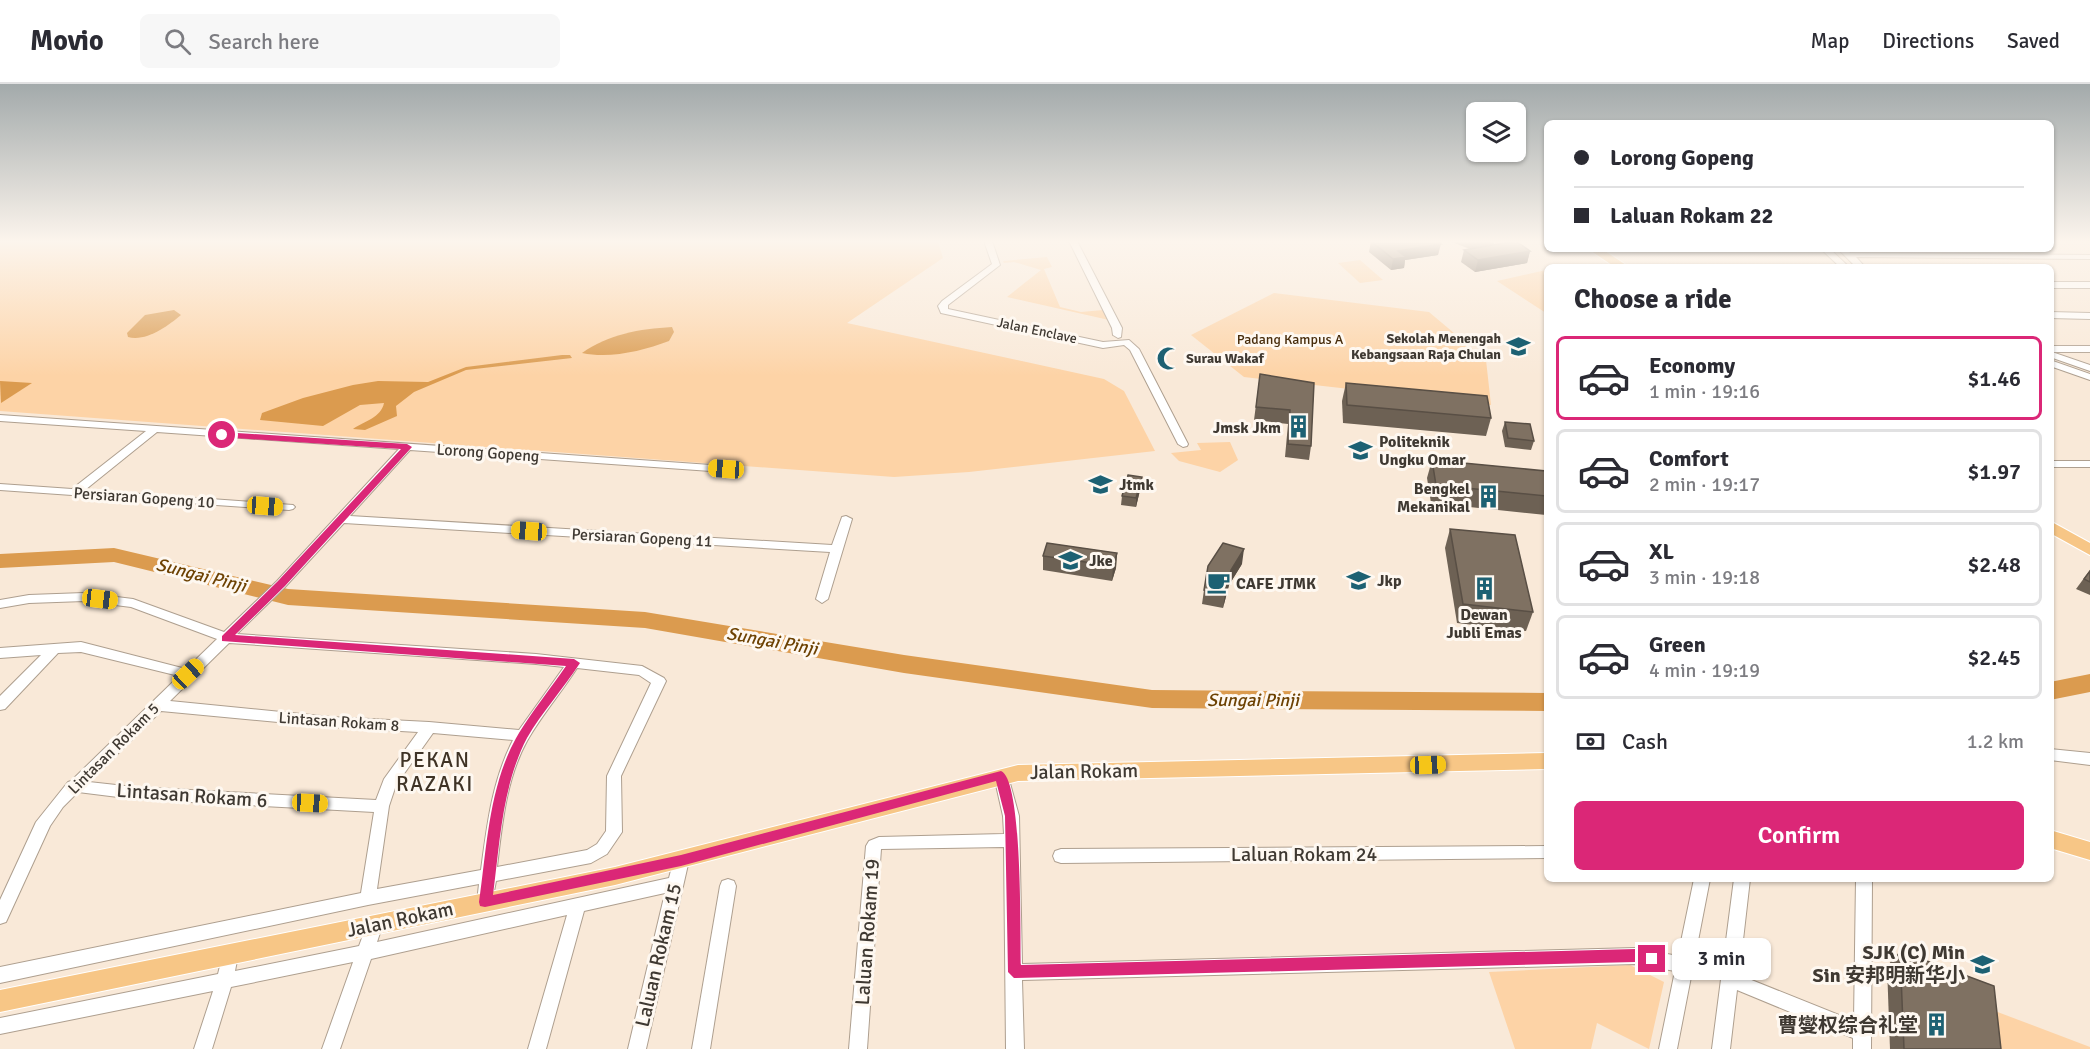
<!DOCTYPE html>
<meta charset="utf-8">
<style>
:root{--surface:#fff;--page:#f7f7f7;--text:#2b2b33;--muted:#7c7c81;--line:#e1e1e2;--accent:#db2777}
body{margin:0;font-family:Signika,"Noto Sans SC",sans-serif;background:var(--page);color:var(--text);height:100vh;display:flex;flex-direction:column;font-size:22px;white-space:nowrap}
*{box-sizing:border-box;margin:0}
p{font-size:20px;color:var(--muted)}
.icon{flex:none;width:33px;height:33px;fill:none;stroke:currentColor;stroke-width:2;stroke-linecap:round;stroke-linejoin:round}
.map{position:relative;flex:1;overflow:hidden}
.drawer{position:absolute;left:1544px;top:180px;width:510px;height:618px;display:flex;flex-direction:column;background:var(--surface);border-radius:9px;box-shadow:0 2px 4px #0004}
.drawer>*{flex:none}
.banner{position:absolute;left:1544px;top:36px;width:510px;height:132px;border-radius:9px;box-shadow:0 2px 4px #0004;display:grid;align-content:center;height:132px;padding:0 30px;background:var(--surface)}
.fabs{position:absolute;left:1466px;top:18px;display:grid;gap:12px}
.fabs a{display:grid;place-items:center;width:60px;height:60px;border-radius:9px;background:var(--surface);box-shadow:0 2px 4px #0004;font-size:30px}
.end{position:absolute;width:27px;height:27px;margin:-14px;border:8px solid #db2777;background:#fff;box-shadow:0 0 0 3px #fff}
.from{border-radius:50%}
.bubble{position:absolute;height:42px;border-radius:9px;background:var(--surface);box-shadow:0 2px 4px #0004;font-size:20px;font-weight:600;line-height:42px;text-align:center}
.car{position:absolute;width:18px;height:36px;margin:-18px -9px;border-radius:8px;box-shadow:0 0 4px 2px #0007;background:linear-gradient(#f5c518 24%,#345 0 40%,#f5c518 0 76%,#345 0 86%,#f5c518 0)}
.banner b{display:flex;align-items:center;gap:21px;height:57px;font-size:22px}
.banner b+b{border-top:2px solid var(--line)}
.banner i{width:15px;height:15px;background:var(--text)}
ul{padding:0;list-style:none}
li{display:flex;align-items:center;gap:18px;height:84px;margin:0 12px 9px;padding:0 18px;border:3px solid var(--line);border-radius:9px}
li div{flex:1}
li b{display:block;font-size:22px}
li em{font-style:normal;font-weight:600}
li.on{border-color:var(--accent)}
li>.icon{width:54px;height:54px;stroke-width:1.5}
h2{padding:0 30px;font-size:27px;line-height:72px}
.pay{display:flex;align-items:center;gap:15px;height:66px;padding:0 30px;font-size:22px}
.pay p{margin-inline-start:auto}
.button{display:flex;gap:12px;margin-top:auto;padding:12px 30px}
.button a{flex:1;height:69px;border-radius:9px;background:var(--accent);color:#fff;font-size:24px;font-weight:600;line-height:69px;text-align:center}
header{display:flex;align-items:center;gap:36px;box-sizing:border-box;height:84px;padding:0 30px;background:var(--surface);border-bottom:2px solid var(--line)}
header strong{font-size:28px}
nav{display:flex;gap:33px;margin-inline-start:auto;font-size:21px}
.search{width:420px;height:54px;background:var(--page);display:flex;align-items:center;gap:15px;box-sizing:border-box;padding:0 21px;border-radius:9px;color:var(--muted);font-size:22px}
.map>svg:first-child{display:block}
.green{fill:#fdd3a6}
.water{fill:#db9b4f}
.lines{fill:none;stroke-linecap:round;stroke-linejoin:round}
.river{fill:#db9b4f;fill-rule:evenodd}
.minor-casing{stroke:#ae9f8f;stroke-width:2}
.major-casing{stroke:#fff;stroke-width:2}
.minor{fill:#fff;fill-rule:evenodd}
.major{fill:#f7c686;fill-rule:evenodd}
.wall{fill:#6d6154}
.shaded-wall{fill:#594f45}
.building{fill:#7f7162;stroke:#594f45;stroke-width:1.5}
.route{fill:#db2777}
.labels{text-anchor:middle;stroke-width:6;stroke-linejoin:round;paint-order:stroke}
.far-street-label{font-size:14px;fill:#3f3932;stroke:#fef8f1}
.far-poi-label{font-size:14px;font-weight:bold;fill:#3f3932;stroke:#fef8f1;text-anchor:end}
.far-park-label{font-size:14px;fill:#482d0c;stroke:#fef8f1}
.poi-label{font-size:16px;font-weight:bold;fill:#3f3932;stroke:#fef8f1;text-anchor:start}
.street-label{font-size:16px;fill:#3f3932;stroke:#fef8f1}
.water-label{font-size:18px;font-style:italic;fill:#6d4203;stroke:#fef8f1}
.near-street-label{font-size:20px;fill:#3f3932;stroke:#fef8f1}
.near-poi-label{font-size:20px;font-weight:bold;fill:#3f3932;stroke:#fef8f1;text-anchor:end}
.near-neighbourhood-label{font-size:21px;letter-spacing:1.5px;fill:#3f3326;stroke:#fef8f1}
</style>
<header>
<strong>Movio</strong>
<div class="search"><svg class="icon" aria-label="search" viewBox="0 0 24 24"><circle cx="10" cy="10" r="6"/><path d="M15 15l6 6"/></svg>Search here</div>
<nav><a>Map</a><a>Directions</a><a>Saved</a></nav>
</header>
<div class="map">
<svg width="2090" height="965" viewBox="0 0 2090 965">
<rect width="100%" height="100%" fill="#f9e9d8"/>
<!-- green -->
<g class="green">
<path d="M 0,157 L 938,157 L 943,174 L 847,239 L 1104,295 L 1124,307 L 1155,367 L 969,388 L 894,393 L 0,327 Z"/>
<path d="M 1047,173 L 1052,183 L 1044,185 L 1060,223 L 1081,228 L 1103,226 L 1109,236 L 1007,213 L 1041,186 L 1014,178 L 1004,179 L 1003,177 Z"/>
<path d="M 1360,176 L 1383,196 L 1360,199 L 1338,179 Z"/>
<path d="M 1546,186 L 1546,229 L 1497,197 Z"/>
<path d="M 1274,209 L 1429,228 L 1486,276 L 1491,321 L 1244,293 L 1191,251 Z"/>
<path d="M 1230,358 L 1238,376 L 1220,388 L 1179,377 L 1171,369 L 1201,366 L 1197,359 Z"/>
<path d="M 1630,881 L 1664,898 L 1649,965 L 1597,939 L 1591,965 L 1515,965 L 1489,888 Z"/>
<path d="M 1987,924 L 2090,963 L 2090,965 L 1991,965 Z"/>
</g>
<!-- water -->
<g class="water">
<path d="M 174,226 L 181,231 C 168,242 146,258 128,253 L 127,249 L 145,231 Z"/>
<path d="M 672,243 L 674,248 L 669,257 C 642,267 610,275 582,269 C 609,250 639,245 672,243 Z"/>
<path d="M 562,271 L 570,271 L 572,274 L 466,286 L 414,308 L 396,322 L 397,332 L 365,346 L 353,345 C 364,337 381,334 384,319 L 360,321 L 323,342 L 260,336 L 262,329 L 303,314 L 353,301 L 378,297 L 428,298 L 466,283 Z"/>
<path d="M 0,297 L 32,299 L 1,319 Z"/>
</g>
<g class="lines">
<!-- river -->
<g class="river">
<path d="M 114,464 L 288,505 L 645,528 L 904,571 L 1152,606 L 1546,609 L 1546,627 L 1152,624 L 904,589 L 645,544 L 288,521 L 114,478 L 0,484 L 0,470 Z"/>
<path d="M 2090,590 L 2090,608 L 2050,616 L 2050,598 Z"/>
</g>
<defs>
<g id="minor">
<path d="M 984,157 L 992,157 L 1000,181 L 948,221 L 948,225 L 1103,258 L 1129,256 L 1139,265 L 1188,360 L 1187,362 L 1183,363 L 1178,360 L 1130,266 L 1124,261 L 1103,264 L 941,229 L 938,222 L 942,217 L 992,180 Z"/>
<path d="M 1069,157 L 1077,157 L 1122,244 L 1121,253 L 1118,254 L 1113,251 L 1112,244 Z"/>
<path d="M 1821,165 L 1830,165 L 1849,183 L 1840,183 Z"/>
<path d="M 1838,165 L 1847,165 L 1850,169 L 2090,171 L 2090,175 L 1856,173 L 1865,183 L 1856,183 Z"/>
<rect x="2050" y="198" width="40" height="6"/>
<path d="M 2050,228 L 2090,229 L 2090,235 L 2050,234 Z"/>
<path d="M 2050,262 L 2090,262 L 2090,268 L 2052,268 L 2090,281 L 2090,287 L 2050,273 Z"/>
<path d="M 2050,276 L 2090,290 L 2090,296 L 2050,282 Z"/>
<path d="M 0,331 L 725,382 L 730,385 L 725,388 L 410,366 L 350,432 L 832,461 L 842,433 L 846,432 L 852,435 L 828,515 L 822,519 L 816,515 L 830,468 L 344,439 L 285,503 L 237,550 L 536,570 L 642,582 L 664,594 L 666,597 L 621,692 L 622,748 L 607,770 L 591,779 L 496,797 L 491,823 L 485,825 L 479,823 L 477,818 L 479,800 L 368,821 L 0,899 L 0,883 L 361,809 L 374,728 L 134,715 L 78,708 L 63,723 L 50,742 L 6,838 L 0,840 L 0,816 L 36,738 L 68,698 L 71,697 L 179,592 L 81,568 L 58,569 L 5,625 L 0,626 L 0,612 L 41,571 L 0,574 L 0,564 L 81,558 L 186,585 L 217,555 L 131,523 L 84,517 L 29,519 L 0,524 L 0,516 L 29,511 L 84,509 L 133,515 L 224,548 L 277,497 L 399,365 L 157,348 L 85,406 L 293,421 L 295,423 L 293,425 L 289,426 L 0,406 L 0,400 L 72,405 L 146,347 L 0,337 ZM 229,559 L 536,580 L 564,583 L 519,646 L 429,638 L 331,633 L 170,617 ZM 577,584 L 639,591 L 651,599 L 607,692 L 606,747 L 597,760 L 587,766 L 497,783 C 502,741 506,695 527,657 C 541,632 561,609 577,584 ZM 161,627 L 331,643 L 418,648 L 384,695 L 376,716 L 134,703 L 89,698 ZM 433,649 L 513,656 C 492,697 487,741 481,786 L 377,805 L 389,722 L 396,701 Z"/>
<rect x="2050" y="377" width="40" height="6"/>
<path d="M 2050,665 L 2090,669 L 2090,681 L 2050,676 Z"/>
<path d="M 1001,686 L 1006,688 L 1008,692 L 1019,732 L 1022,880 L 1635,864 L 1678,872 L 1694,795 L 1710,795 L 1677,965 L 1659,965 L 1675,887 L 1635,880 L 1022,896 L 1024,965 L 1006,965 L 1004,763 L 881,765 L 867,965 L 849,965 L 866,762 L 869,757 L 879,753 L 1004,750 L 1003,732 L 994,692 L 996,688 Z"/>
<path d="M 1546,762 L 1546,774 L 1061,779 L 1055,777 L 1053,772 L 1055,767 L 1061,765 Z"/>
<path d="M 681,769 L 687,771 L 689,776 L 646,965 L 628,965 L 665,809 L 584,827 L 546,965 L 528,965 L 567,831 L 371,875 L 340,965 L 322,965 L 353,878 L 231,903 L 212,965 L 194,965 L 213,907 L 0,950 L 0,934 L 218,890 L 224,866 L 230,863 L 236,866 L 238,871 L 235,887 L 359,862 L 369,835 L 375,833 L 381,835 L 383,840 L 377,858 L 669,794 L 675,771 Z"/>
<path d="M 728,795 L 734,797 L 736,802 L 710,965 L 692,965 L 720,802 L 722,797 Z"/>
<path d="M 1734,795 L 1750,795 L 1739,891 L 1854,937 L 1856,795 L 1872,795 L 1871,965 L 1853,965 L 1853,954 L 1737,906 L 1730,965 L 1712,965 Z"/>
</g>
<g id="major">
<path d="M 1588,165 L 1602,165 L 1629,183 L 1615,183 Z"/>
<path d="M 2050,437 L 2090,459 L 2090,471 L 2050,449 Z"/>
<path d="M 1546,669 L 1546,685 L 1018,697 L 615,801 L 0,928 L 0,906 L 615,783 L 1018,681 Z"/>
<path d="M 2050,746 L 2090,758 L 2090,776 L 2050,764 Z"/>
</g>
</defs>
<!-- minor casing -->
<use href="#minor" class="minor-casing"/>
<!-- major casing -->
<use href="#major" class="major-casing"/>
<!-- minor -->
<use href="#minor" class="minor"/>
<!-- major -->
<use href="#major" class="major"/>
</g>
<!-- wall -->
<g class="wall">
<path d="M 1371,157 L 1439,159 L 1438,171 L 1405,176 L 1404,184 L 1391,186 L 1369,168 Z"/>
<path d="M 1449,157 L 1492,157 L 1494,161 L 1530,167 L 1527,179 L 1475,188 L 1461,178 L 1464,166 L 1470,165 Z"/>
<path d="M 1260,290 L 1314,299 L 1311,362 L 1309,376 L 1285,373 L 1288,340 L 1254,336 Z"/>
<path d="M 1346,299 L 1491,334 L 1486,352 L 1343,339 L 1342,317 Z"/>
<path d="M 1505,338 L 1534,357 L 1531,366 L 1505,363 L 1502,347 Z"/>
<path d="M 1432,376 L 1546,387 L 1546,431 L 1431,419 L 1427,394 Z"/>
<path d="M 1142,393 L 1141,402 L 1136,423 L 1121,421 L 1122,412 Z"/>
<path d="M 1450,445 L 1533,528 L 1526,547 L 1457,539 L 1445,464 Z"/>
<path d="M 1047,459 L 1117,469 L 1116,484 L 1112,497 L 1043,486 L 1043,472 Z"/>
<path d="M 1242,480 L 1229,501 L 1223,524 L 1202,520 L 1204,506 Z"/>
<path d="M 2090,486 L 2090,511 L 2076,505 Z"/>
<path d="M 1900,867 L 2001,965 L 1890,965 L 1887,882 Z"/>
</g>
<!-- shaded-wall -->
<g class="shaded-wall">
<path d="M 1441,160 L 1438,171 L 1405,176 L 1404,184 L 1391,186 L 1393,175 L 1398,167 Z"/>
<path d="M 1530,167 L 1527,179 L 1475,188 L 1478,176 Z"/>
<path d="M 1142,393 L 1141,402 L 1136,423 L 1136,414 Z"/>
<path d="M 1244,465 L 1242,480 L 1229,501 L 1223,524 L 1225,509 L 1231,486 Z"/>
<path d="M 1117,469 L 1116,484 L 1112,497 L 1113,482 Z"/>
</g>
<!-- building -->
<g class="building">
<path d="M 1371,157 L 1437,157 L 1441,160 L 1398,167 L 1406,173 L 1393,175 Z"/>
<path d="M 1483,157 L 1492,157 L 1494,161 Z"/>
<path d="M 1516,157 L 1530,167 L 1478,176 L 1464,166 Z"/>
<path d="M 1260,290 L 1314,299 L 1311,362 L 1288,360 L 1290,326 L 1256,323 Z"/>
<path d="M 1346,299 L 1487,312 L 1491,334 L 1347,321 Z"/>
<path d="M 1505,338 L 1530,340 L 1534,357 L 1508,354 Z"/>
<path d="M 1432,376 L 1546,387 L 1546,412 L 1436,401 Z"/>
<path d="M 1128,391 L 1142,393 L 1136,414 L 1122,412 Z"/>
<path d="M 1450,445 L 1515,451 L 1533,528 L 1463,520 Z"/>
<path d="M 1047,459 L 1117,469 L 1113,482 L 1043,472 Z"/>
<path d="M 1223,459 L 1244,465 L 1231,486 L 1225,509 L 1204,506 L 1208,482 Z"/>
<path d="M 2090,487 L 2090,498 L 2084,495 Z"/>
<path d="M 1900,867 L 1994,902 L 2001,965 L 1904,965 Z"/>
</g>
<!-- sky -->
<linearGradient id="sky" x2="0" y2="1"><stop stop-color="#a3aaab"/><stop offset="0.54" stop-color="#fcf5ed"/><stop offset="1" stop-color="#fcf5ed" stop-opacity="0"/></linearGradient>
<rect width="2090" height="292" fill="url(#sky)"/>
<!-- route -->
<path class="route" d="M 222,348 L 407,360 L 412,363 L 285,502 L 235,551 L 574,575 L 580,579 C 564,604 542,628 527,654 C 502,702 500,758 493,811 L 681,771 L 1001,687 C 1023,695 1020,854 1021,881 L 1635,865 L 1656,870 L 1659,875 L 1652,881 L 1635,878 L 1014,894 L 1008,888 L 1005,732 L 996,697 L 681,782 L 485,823 L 480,822 L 479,818 C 487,762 489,699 519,649 C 533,626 551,604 566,582 L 222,557 L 222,552 L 278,497 L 401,365 L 219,353 Z"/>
<!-- icons -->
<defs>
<symbol id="school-bare" viewBox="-9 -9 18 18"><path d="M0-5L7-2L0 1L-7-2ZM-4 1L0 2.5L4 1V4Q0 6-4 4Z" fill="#1d6173" stroke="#fef8f1" stroke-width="2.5" paint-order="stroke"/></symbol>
<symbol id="mosque-bare" viewBox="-9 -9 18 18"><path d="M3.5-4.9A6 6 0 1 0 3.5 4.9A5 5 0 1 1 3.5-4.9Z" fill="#1d6173" stroke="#fef8f1" stroke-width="2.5" paint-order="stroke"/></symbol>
<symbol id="building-bare" viewBox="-9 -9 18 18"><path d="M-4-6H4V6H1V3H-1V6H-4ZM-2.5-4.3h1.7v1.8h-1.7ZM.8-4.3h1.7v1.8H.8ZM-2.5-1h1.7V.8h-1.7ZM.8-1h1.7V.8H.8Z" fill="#1d6173" stroke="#fef8f1" stroke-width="2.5" paint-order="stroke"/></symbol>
<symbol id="university-bare" viewBox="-9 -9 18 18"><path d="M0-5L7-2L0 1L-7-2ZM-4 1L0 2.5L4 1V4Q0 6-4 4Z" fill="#1d6173" stroke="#fef8f1" stroke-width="2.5" paint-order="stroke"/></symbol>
<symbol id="cafe-bare" viewBox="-9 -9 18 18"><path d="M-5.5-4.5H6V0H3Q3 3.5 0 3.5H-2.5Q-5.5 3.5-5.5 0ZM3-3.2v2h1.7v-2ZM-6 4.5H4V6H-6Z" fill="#1d6173" stroke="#fef8f1" stroke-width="2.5" paint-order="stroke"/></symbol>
</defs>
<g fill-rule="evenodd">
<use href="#school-bare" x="1502" y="246" width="33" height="33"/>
<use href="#mosque-bare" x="1152" y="258" width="33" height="33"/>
<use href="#building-bare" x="1282" y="326" width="33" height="33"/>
<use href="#university-bare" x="1344" y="350" width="33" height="33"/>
<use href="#university-bare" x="1084" y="384" width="33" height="33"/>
<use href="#building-bare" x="1472" y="396" width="33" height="33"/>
<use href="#university-bare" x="1054" y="460" width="33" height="33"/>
<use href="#university-bare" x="1342" y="480" width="33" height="33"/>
<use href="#cafe-bare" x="1202" y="482" width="33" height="33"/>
<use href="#building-bare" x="1468" y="488" width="33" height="33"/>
<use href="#school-bare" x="1966" y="864" width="33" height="33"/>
<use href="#building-bare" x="1920" y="924" width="33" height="33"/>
</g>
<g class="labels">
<!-- far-street labels -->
<g class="far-street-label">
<text transform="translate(1037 246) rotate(12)" y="5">Jalan Enclave</text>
</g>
<!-- far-poi labels -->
<g class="far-poi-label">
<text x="1501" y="259">Sekolah Menengah<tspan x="1501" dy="16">Kebangsaan Raja Chulan</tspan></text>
<text x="1186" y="279" text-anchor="start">Surau Wakaf</text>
</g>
<!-- far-park labels -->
<g class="far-park-label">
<text x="1290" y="260">Padang Kampus A</text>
</g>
<!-- poi labels -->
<g class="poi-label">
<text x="1281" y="349" text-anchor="end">Jmsk Jkm</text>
<text x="1379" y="363">Politeknik<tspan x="1379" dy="18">Ungku Omar</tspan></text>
<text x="1119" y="406">Jtmk</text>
<text x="1470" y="410" text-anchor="end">Bengkel<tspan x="1470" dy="18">Mekanikal</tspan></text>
<text x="1089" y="482">Jke</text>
<text x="1377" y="502">Jkp</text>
<text x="1236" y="505">CAFE JTMK</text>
<text x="1484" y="536" text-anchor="middle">Dewan<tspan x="1484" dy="18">Jubli Emas</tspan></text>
</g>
<!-- street labels -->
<g class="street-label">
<text transform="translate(488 368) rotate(4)" y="6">Lorong Gopeng</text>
<text transform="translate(144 413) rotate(4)" y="6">Persiaran Gopeng 10</text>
<text transform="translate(642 453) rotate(3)" y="6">Persiaran Gopeng 11</text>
<text transform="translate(339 637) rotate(4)" y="6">Lintasan Rokam 8</text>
<text transform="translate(113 664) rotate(-45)" y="6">Lintasan Rokam 5</text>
</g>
<!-- water labels -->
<g class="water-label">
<text transform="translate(201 491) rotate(14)" y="6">Sungai Pinji</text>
<text transform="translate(772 557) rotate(10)" y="6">Sungai Pinji</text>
<text x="1253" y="622">Sungai Pinji</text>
</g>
<!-- near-street labels -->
<g class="near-street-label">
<text transform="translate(1084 687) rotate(-1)" y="7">Jalan Rokam</text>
<text transform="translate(192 711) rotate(4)" y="7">Lintasan Rokam 6</text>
<text x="1304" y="777">Laluan Rokam 24</text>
<text transform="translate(400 835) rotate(-12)" y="7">Jalan Rokam</text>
<text transform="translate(867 848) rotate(-86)" y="7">Laluan Rokam 19</text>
<text transform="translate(658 871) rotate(-77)" y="7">Laluan Rokam 15</text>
</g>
<!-- near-poi labels -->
<g class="near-poi-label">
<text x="1965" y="875">SJK (C) Min<tspan x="1965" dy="23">Sin 安邦明新华小</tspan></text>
<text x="1918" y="948">曹燮权综合礼堂</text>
</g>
<!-- near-neighbourhood labels -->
<g class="near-neighbourhood-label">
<text x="435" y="683">PEKAN<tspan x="435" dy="24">RAZAKI</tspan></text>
</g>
</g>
</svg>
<div class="fabs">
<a><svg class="icon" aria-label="layers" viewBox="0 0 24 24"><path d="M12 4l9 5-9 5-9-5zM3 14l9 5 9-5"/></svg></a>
</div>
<i class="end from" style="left:222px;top:351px"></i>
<i class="end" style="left:1652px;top:875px"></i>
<div class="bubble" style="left:1672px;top:854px;width:99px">3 min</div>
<i class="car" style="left:726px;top:385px;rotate:274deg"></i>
<i class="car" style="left:265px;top:422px;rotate:94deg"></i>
<i class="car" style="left:529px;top:447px;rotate:274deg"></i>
<i class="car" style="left:100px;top:515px;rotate:97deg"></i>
<i class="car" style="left:188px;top:590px;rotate:47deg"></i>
<i class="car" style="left:1428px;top:681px;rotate:88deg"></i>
<i class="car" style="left:310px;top:719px;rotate:93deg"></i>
<div class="banner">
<b><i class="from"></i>Lorong Gopeng</b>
<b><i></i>Laluan Rokam 22</b>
</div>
<section class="drawer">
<h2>Choose a ride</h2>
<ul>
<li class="on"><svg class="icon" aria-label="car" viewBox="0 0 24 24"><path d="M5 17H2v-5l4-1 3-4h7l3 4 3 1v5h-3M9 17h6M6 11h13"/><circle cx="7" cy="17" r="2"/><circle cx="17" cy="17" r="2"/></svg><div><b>Economy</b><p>1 min · 19:16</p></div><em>$1.46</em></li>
<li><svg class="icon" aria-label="car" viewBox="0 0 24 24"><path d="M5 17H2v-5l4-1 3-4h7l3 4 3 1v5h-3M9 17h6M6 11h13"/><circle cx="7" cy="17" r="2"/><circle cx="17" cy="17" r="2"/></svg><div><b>Comfort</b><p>2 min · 19:17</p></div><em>$1.97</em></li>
<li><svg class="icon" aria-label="car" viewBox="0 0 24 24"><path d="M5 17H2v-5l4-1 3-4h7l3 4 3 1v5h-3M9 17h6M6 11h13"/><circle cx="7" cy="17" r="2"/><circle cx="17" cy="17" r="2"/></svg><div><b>XL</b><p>3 min · 19:18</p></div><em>$2.48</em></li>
<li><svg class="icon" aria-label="car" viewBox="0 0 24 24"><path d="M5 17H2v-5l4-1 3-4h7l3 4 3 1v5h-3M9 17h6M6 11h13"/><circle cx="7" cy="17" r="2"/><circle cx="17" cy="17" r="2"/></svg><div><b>Green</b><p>4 min · 19:19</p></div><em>$2.45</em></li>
</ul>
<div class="pay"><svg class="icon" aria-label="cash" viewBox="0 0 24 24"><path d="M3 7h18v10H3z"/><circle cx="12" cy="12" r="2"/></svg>Cash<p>1.2 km</p></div>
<div class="button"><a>Confirm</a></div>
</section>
</div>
